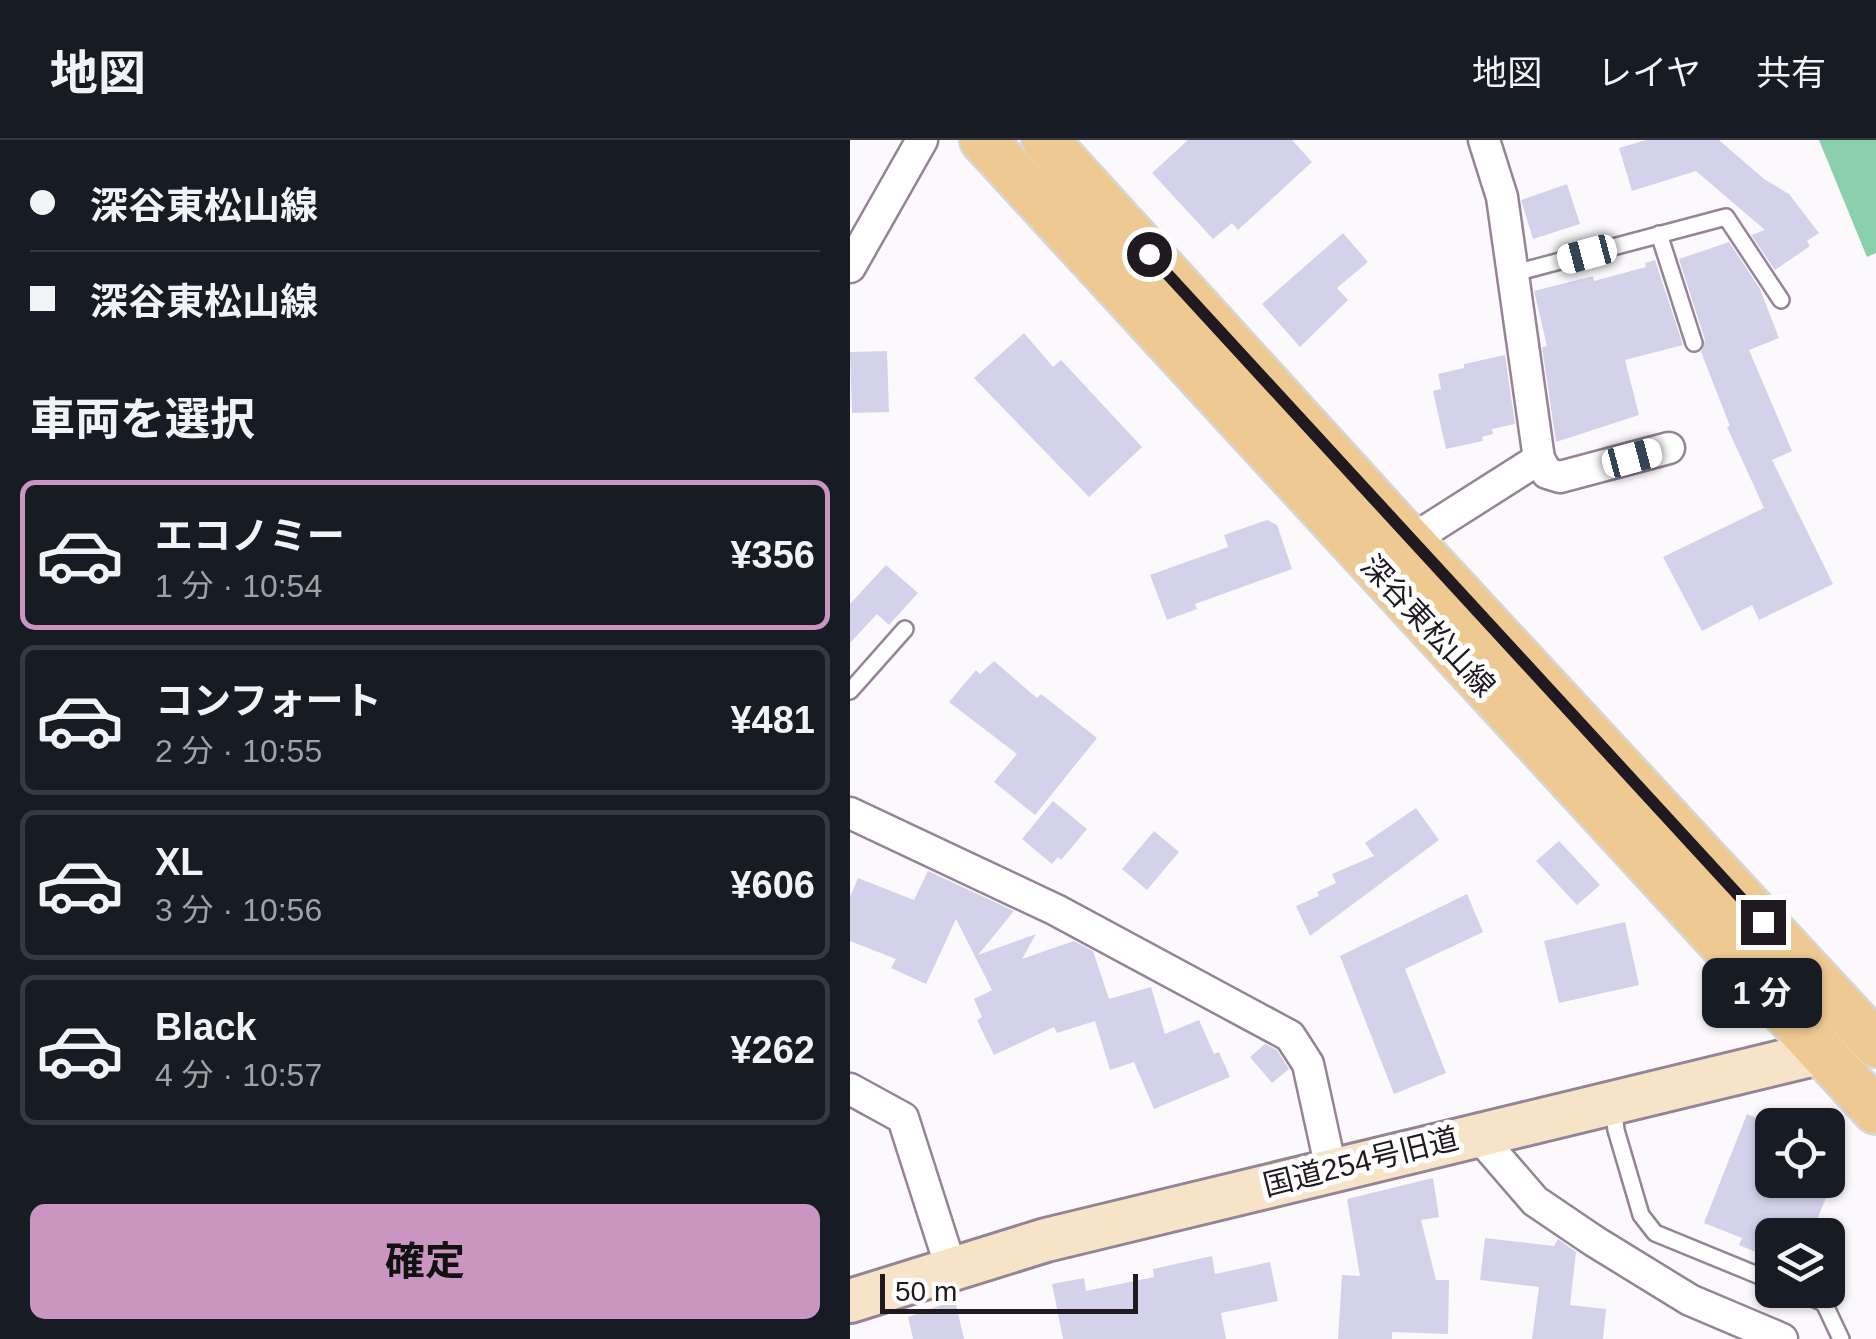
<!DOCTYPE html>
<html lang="ja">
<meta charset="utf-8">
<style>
:root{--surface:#171b24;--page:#20242c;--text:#f1f3f6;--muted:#9ea1a6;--line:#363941;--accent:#ca95c0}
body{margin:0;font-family:Helvetica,"Noto Sans JP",sans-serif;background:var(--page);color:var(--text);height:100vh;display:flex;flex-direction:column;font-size:38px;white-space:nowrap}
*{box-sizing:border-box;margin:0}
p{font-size:32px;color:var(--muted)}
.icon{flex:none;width:55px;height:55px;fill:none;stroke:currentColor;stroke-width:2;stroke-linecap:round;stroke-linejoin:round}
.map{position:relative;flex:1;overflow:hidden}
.details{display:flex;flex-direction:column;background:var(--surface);width:850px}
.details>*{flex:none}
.banner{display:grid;align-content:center;height:220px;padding:0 30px;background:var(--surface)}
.tools{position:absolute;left:905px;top:968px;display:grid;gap:20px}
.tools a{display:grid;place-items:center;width:90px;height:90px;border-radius:15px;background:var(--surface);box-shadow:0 2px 8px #0004;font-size:50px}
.scale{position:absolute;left:30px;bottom:25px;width:258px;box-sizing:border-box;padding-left:10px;border:5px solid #201920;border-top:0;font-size:28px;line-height:35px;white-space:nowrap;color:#201920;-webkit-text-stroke:8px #fff;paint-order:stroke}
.end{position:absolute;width:45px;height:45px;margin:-22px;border:12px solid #201920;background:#fff;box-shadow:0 0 0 5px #fff}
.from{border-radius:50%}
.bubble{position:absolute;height:70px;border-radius:15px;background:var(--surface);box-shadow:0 2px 8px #0004;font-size:32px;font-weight:700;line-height:70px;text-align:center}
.car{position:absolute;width:30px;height:60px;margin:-30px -15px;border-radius:12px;box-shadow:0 0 8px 2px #0007;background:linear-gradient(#fff 24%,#345 0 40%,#fff 0 76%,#345 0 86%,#fff 0)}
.banner b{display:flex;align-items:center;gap:35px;height:95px;font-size:38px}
.banner b+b{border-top:2px solid var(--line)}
.banner i{width:25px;height:25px;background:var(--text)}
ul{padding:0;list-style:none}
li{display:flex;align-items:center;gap:30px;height:150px;margin:0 20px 15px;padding:0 10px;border:5px solid var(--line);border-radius:15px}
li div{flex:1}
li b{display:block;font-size:38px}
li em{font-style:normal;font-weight:700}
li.active{border-color:var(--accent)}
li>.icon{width:90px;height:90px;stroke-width:1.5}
h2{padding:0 30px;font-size:45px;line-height:120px}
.cta{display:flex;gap:20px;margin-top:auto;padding:20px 30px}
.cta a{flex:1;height:115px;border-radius:15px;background:var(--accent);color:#111;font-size:40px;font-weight:700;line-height:115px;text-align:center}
header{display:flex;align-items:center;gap:60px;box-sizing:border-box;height:140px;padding:0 50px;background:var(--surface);border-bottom:2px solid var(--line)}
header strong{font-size:48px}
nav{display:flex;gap:55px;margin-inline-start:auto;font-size:35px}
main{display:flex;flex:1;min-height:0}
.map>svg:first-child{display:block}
.forest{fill:#8ad0ad}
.building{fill:#d4d2eb}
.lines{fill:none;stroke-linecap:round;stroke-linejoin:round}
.lane-casing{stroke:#958396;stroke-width:20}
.street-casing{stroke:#958396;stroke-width:35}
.secondary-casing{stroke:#958396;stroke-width:48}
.primary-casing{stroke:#d7d6d7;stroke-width:50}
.lane{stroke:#fff;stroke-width:15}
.street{stroke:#fff;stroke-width:30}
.secondary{stroke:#f7e4c8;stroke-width:42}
.primary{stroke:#eeca92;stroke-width:45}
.route{stroke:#201920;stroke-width:12}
.labels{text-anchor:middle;stroke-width:10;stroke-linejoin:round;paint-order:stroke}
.street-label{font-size:30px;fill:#201920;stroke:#fff}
</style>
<header>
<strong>地図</strong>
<nav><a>地図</a><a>レイヤ</a><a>共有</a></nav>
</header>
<main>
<section class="details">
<div class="banner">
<b><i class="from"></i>深谷東松山線</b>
<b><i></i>深谷東松山線</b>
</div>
<h2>車両を選択</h2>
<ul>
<li class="active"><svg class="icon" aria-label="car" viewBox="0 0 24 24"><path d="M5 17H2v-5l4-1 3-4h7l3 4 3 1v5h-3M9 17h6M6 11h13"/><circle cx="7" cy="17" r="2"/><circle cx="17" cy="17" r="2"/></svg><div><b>エコノミー</b><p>1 分 · 10:54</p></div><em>¥356</em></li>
<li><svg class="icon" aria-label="car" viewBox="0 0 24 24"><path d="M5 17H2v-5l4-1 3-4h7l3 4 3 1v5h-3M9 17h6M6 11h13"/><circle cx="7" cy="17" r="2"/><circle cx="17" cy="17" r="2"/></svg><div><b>コンフォート</b><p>2 分 · 10:55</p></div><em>¥481</em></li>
<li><svg class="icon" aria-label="car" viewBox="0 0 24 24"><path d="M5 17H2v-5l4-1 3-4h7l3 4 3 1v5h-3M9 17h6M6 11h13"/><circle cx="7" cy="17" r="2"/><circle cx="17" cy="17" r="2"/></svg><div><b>XL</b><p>3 分 · 10:56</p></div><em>¥606</em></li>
<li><svg class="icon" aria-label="car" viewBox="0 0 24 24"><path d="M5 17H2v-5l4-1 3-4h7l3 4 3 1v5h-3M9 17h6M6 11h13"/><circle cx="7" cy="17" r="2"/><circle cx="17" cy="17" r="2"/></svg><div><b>Black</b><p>4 分 · 10:57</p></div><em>¥262</em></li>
</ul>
<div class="cta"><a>確定</a></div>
</section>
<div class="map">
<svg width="1026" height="1199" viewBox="0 0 1026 1199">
<rect width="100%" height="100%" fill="#fcf9fd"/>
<!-- forest -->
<path class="forest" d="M 969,0 L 1026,0 L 1026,113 L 1017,117 Z"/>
<!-- building -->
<g class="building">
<path d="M 338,0 L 442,0 L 462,22 L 388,90 L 382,83 L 363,99 L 302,33 Z"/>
<path d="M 796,0 L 869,0 L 914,39 L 939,54 L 969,93 L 957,101 L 960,106 L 925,130 L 901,95 L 915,90 L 846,31 L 782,51 L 769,8 Z"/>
<path d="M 717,44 L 730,84 L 683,99 L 671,60 Z"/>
<path d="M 493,93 L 518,122 L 487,148 L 498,160 L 450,207 L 412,164 Z"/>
<path d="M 879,102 L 910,149 L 929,198 L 899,210 L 942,311 L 922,320 L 983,444 L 909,480 L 902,465 L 852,491 L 813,417 L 914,368 L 877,287 L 880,286 L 851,212 L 855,200 L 829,119 Z"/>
<path d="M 805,120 L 833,205 L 775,220 L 789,275 L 706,302 L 692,207 L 697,206 L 684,151 L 743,136 L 744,141 L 796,127 L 795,123 Z"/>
<path d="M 174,193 L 203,227 L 211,220 L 292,307 L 239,357 L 124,238 Z"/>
<path d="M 37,211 L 39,272 L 2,273 L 0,212 Z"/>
<path d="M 655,215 L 665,284 L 642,289 L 643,294 L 632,297 L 633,301 L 596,309 L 583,251 L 591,249 L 588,234 L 614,228 L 614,224 Z"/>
<path d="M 417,380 L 427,385 L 442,429 L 345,464 L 347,469 L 317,480 L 300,435 L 378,407 L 374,395 Z"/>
<path d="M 36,425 L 68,453 L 39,485 L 27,474 L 0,503 L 0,464 Z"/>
<path d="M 144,521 L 187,558 L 191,554 L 247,598 L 185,675 L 144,642 L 167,614 L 99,562 L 126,530 L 130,534 Z"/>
<path d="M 203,661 L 237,689 L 211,720 L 208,717 L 202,724 L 172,699 Z"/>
<path d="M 566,668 L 589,700 L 460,796 L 446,766 L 469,756 L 467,752 L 486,743 L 482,734 L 524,716 L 515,703 Z"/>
<path d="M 304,691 L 329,712 L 297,750 L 272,729 Z"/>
<path d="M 709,701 L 750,745 L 727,765 L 686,721 Z"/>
<path d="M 78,731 L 164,771 L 128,815 L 186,794 L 172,819 L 224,801 L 243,811 L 259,859 L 301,847 L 315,894 L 349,880 L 364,914 L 369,912 L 380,937 L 304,969 L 284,922 L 260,930 L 245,881 L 207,893 L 204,887 L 144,915 L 127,880 L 132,877 L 124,859 L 142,850 L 106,779 L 76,844 L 41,828 L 46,819 L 0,801 L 0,757 L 8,738 L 64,760 Z"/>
<path d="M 617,754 L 633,792 L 555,829 L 596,933 L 544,954 L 490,816 Z"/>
<path d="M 775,782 L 789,845 L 709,863 L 694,801 Z"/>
<path d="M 415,904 L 427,910 L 439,929 L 422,943 L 400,917 Z"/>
<path d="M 897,974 L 922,984 L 922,1040 L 983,1040 L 961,1095 L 922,1095 L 922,1119 L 889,1105 L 892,1098 L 854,1083 Z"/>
<path d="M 583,1038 L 589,1077 L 571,1080 L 586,1140 L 599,1140 L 598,1194 L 542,1192 L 542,1199 L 488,1199 L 492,1135 L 510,1136 L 497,1059 Z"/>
<path d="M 635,1098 L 704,1106 L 708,1099 L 726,1112 L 720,1165 L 756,1169 L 753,1199 L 682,1199 L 689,1147 L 630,1140 Z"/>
<path d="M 362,1116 L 365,1134 L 420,1122 L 428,1161 L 371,1173 L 376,1199 L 213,1199 L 202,1144 L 234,1138 L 236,1151 L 304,1137 L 303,1129 Z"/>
<path d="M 105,1160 L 114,1199 L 63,1199 L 58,1177 Z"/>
</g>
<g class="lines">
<defs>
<g id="lane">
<path d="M 809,94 L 844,203"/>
<path d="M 665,133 L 876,77 L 931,160"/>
<path d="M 0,551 L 55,489"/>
<path d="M 763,964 L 766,990 L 791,1075 L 805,1093 L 922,1141"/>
<path d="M 944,1150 L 974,1163 L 991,1199"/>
</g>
<g id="street">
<path d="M 634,0 L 652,57 L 689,319 L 697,333 L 710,337 L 819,308"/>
<path d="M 0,127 L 72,0"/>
<path d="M 560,401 L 689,319"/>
<path d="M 0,673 L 206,770 L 440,896 L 458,924 L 481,1029"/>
<path d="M 0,949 L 53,978 L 101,1128"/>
<path d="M 627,994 L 685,1061 L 744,1101 L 840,1160 L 932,1199"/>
</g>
<path id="secondary" d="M 0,1161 L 196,1100 L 1002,905"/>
<g id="primary">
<path d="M 133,0 L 1026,971"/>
<path d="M 195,0 L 560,401 L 1026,904"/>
</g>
</defs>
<!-- lane casing -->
<use href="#lane" class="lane-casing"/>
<!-- street casing -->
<use href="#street" class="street-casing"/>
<!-- secondary casing -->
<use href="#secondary" class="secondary-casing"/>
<!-- primary casing -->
<use href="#primary" class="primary-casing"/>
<!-- lane -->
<use href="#lane" class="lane"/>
<!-- street -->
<use href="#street" class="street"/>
<!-- secondary -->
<use href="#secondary" class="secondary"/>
<!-- primary -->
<use href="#primary" class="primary"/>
</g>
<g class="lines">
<!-- route -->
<path class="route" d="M 299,114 L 913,782"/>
</g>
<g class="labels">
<!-- street labels -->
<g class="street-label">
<text transform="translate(578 486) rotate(47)" y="10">深谷東松山線</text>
<text transform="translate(511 1022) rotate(-14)" y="10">国道254号旧道</text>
</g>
</g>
</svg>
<div class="tools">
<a><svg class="icon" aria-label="locate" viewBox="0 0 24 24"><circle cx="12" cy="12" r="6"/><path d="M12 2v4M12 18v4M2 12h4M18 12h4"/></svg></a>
<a><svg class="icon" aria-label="layers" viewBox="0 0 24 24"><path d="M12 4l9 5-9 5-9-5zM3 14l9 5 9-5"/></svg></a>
</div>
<div class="scale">50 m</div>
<i class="end from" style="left:299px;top:114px"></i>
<i class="end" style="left:913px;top:782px"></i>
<div class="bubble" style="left:852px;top:818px;width:120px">1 分</div>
<i class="car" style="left:737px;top:114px;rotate:255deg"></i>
<i class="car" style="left:782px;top:318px;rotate:75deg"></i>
</div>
</main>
